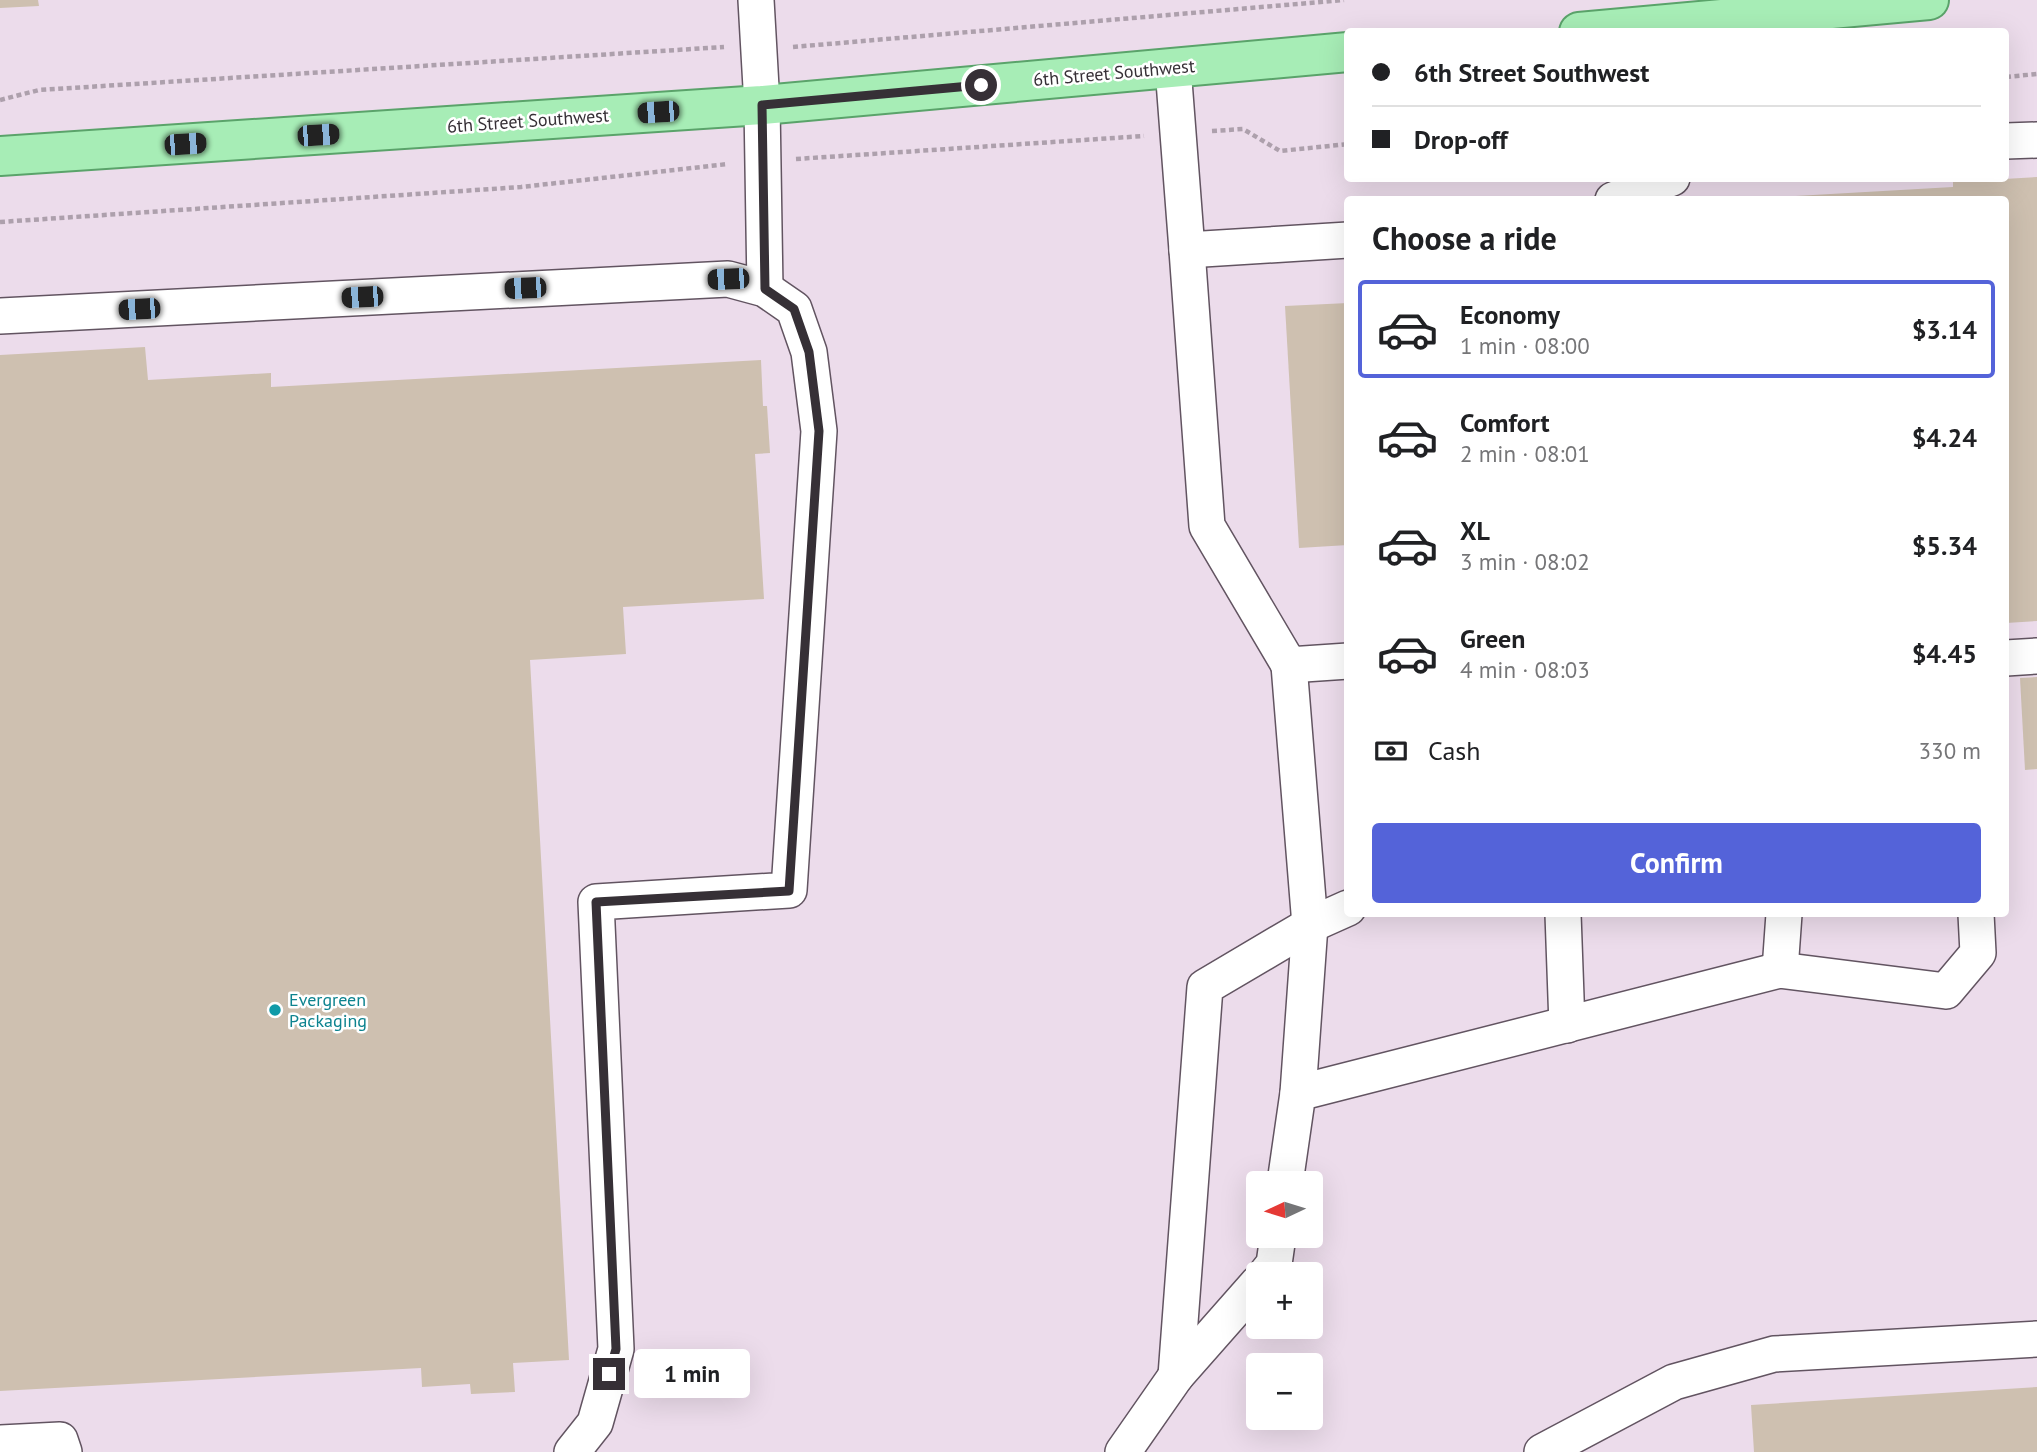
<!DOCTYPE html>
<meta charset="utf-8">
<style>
:root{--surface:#fff;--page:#f6f6f6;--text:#202124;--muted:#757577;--line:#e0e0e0;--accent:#5463d9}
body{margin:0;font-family:"PT Sans",sans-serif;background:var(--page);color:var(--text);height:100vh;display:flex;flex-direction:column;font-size:26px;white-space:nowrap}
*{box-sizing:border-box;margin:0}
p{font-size:23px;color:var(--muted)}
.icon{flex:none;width:38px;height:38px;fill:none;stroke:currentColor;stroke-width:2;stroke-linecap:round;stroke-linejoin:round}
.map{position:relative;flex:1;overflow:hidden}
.panel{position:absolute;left:1344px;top:196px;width:665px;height:721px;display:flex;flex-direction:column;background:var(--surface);border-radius:7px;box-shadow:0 7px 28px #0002}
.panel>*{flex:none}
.hud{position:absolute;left:1344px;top:28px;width:665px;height:154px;border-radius:7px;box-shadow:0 7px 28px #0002;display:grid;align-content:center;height:154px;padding:0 28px;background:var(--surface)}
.needle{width:46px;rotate:266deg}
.buttons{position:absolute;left:1246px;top:1171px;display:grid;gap:14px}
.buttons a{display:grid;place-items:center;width:77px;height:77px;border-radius:7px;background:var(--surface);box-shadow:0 7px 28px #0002;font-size:35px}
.end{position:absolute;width:32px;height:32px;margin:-16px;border:9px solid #363036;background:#fff;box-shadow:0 0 0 4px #fff}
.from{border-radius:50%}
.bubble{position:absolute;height:49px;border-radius:7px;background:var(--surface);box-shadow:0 7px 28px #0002;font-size:23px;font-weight:700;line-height:49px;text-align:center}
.car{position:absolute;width:21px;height:42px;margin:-21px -10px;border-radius:9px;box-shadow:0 0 5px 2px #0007;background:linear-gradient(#222 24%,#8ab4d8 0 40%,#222 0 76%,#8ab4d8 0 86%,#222 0)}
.hud b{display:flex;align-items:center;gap:24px;height:66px;font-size:26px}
.hud b+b{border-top:2px solid var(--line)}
.hud i{width:18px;height:18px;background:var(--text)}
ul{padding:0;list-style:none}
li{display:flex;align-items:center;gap:21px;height:98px;margin:0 14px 10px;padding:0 14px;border:4px solid transparent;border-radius:7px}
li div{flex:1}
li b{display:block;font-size:26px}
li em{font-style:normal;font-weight:700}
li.current{border-color:var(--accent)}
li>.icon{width:63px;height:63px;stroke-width:1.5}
h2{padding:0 28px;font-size:32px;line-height:84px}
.pay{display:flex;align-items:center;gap:18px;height:77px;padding:0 28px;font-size:26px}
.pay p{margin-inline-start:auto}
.action{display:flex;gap:14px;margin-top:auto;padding:14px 28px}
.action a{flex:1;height:80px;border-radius:7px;background:var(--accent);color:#fff;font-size:28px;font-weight:700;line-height:80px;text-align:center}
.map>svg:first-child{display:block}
.building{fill:#cec0b0}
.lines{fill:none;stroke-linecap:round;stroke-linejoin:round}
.minor-casing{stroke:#625461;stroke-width:38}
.major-casing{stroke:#5aa36a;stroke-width:42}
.path{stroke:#ada0ac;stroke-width:4.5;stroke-dasharray:5 3.5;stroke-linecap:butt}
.minor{stroke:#fff;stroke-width:35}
.major{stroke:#a7edb6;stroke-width:38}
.route{stroke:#363036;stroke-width:9}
.culture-dot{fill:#0f9aa8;stroke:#fff;stroke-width:2.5}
.labels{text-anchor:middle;stroke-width:5;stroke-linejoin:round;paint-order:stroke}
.street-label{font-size:18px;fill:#363036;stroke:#fff}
.culture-label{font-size:18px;fill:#0d838f;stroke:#fff;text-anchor:start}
</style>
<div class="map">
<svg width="2037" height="1452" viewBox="0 0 2037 1452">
<rect width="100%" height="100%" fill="#ecdceb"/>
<!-- building -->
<g class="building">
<path d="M 0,0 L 38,0 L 39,6 L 0,8 Z"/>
<path d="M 2037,177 L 2037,621 L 2006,623 L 2006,200 L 1776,200 L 1776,197 L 1953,187 L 1953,182 Z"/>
<path d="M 1348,303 L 1348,545 L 1299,548 L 1285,306 Z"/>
<path d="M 145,347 L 148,380 L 271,373 L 271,387 L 761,360 L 763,406 L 767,406 L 770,453 L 755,454 L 764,599 L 623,607 L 626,654 L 530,660 L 569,1360 L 513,1363 L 515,1392 L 471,1394 L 470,1384 L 422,1387 L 421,1368 L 0,1391 L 0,355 Z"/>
<path d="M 2037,677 L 2037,769 L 2025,770 L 2020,678 Z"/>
<path d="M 2037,1387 L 2037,1452 L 1754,1452 L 1751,1405 Z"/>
</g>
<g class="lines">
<defs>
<g id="minor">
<path d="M 756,0 L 762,105 L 765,289"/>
<path d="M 1173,68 L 1187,250 L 1348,240"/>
<path d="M 2006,141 L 2037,140"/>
<path d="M 1613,200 L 1672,178"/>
<path d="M 1187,250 L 1207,526 L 1289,665 L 1348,661"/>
<path d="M 0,316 L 728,279 L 765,289 L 794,309 L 809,352 L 819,431 L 789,890 L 596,902 L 616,1349 L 595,1423 L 572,1452"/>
<path d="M 2006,658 L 2037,656"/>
<path d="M 1289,665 L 1310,925 L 1298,1093"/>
<path d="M 1563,914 L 1567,1025"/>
<path d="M 1780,970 L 1784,914"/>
<path d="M 1285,1183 L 1298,1093 L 1780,970 L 1946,991 L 1978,953 L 1976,914"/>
<path d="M 1266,1274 L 1274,1264 L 1278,1236"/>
<path d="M 1176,1376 L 1205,987 L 1310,925 L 1348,908"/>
<path d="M 0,1443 L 60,1440 L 64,1452"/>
<path d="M 1123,1452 L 1176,1376 L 1258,1283"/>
<path d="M 1542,1452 L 1674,1382 L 1774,1354 L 2037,1339"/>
</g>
<g id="major">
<path d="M 1579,32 L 1929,0"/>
<path d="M 0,156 L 762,105 L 1348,52"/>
</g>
</defs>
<!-- minor casing -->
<use href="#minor" class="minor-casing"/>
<!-- major casing -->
<use href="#major" class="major-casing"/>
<!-- path -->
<g class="path">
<path d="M 793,47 L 1344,0"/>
<path d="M 2006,77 L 2037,74"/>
<path d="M 0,100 L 39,90 L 724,47"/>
<path d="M 1212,131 L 1243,129 L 1280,151 L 1348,144"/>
<path d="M 796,159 L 1144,136"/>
<path d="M 0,222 L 521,187 L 728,164"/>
</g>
<!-- minor -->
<use href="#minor" class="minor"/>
<!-- major -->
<use href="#major" class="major"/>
</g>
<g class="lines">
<!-- route -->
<path class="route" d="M 609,1374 L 616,1349 L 596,902 L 789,891 L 819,431 L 809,352 L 794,309 L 765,289 L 762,105 L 981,85"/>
</g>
<!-- markers -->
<circle class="culture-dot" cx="275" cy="1010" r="7"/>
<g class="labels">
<!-- street labels -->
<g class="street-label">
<text transform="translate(1114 73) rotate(-5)" y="6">6th Street Southwest</text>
<text transform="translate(528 121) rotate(-4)" y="6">6th Street Southwest</text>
</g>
<!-- culture labels -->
<g class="culture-label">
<text x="289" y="1006">Evergreen<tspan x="289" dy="21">Packaging</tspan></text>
</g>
</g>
</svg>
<div class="buttons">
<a><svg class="needle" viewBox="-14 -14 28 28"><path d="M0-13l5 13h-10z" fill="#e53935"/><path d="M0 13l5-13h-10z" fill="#757577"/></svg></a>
<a>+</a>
<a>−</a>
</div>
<i class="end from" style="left:981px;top:85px"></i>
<i class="end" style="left:609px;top:1374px"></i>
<div class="bubble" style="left:634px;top:1349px;width:116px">1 min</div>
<i class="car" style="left:658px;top:112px;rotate:266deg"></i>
<i class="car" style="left:318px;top:135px;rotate:86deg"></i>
<i class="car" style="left:185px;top:144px;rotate:86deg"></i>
<i class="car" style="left:728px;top:279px;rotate:268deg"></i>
<i class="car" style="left:525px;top:288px;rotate:268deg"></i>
<i class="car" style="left:362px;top:297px;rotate:267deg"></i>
<i class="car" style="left:139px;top:309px;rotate:267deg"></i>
<div class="hud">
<b><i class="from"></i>6th Street Southwest</b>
<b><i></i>Drop-off</b>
</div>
<section class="panel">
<h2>Choose a ride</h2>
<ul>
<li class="current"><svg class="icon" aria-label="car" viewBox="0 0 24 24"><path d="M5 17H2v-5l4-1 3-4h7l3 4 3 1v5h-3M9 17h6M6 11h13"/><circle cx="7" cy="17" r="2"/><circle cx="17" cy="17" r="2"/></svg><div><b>Economy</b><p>1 min · 08:00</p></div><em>$3.14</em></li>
<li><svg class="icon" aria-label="car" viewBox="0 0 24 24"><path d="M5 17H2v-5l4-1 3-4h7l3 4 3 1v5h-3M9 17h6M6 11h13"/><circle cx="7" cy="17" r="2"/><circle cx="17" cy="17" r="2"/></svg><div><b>Comfort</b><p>2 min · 08:01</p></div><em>$4.24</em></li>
<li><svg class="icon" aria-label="car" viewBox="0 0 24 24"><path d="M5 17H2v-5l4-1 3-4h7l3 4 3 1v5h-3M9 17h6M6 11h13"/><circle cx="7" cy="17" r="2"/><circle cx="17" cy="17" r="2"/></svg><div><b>XL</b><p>3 min · 08:02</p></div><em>$5.34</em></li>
<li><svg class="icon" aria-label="car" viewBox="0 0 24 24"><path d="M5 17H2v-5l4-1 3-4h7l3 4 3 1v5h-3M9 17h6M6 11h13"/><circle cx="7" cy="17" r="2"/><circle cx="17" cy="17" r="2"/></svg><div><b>Green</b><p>4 min · 08:03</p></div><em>$4.45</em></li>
</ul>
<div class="pay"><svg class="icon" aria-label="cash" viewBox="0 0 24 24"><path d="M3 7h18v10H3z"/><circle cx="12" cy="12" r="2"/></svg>Cash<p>330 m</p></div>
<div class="action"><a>Confirm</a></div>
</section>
</div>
